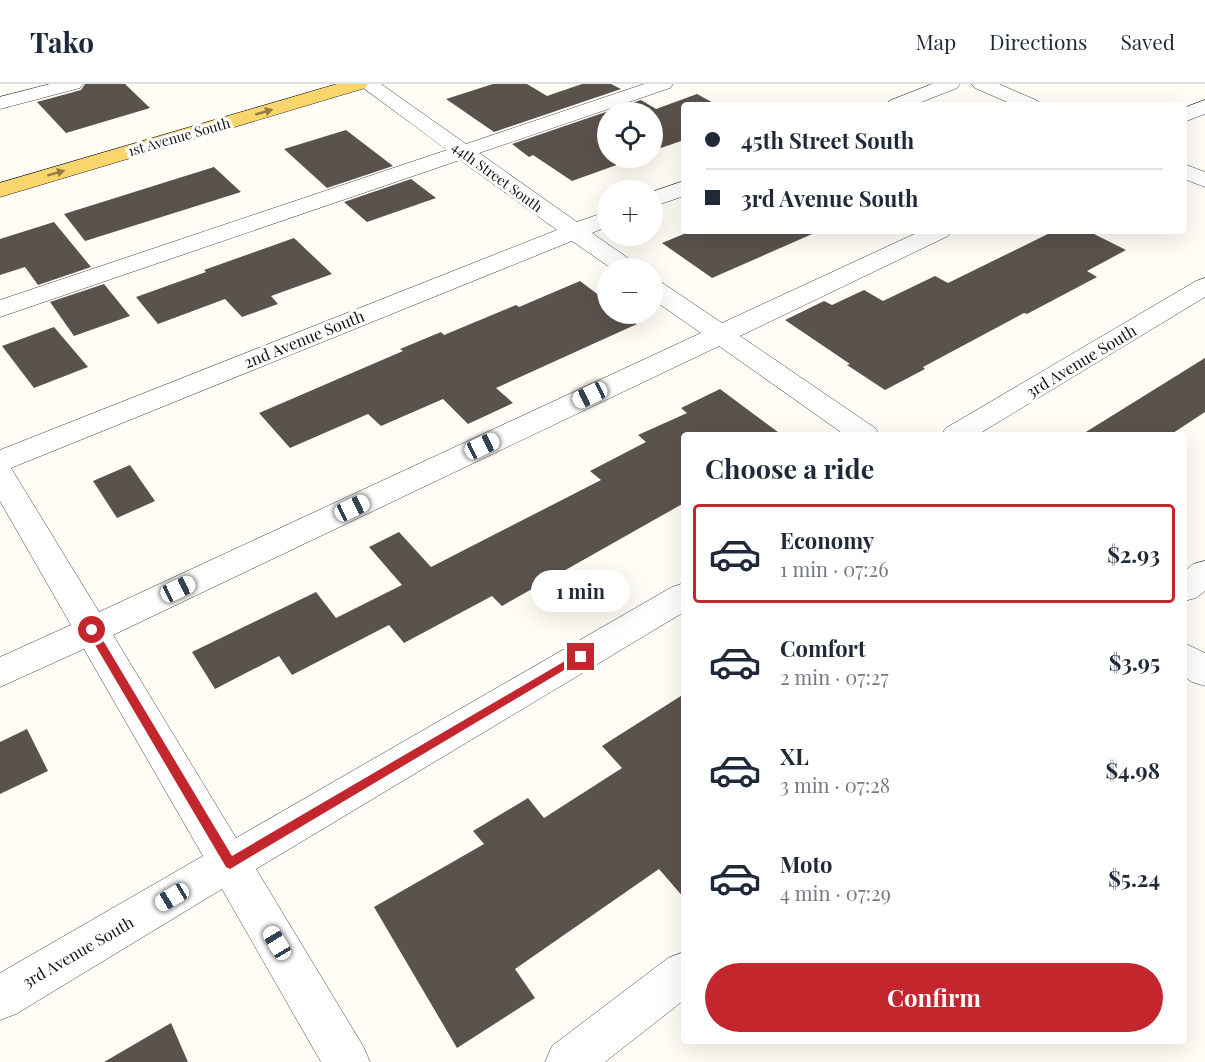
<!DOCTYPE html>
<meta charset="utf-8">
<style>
:root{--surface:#fff;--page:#f6f6f7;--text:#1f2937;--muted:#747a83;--line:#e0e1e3;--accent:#c4262e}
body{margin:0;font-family:"Playfair Display",serif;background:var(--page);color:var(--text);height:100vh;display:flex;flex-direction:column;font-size:22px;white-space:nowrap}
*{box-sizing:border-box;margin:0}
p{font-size:20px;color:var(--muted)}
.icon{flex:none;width:33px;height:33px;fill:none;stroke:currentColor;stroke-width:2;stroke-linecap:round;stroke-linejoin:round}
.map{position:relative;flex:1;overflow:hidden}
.details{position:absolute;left:681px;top:348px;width:506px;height:612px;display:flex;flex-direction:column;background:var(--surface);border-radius:6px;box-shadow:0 6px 24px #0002}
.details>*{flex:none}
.hud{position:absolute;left:681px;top:18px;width:506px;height:132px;border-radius:6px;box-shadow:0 6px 24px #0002;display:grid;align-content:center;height:132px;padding:0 24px;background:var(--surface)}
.tools{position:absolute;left:597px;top:18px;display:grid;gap:12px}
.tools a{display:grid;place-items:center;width:66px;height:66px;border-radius:50%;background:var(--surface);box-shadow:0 6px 24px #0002;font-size:30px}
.end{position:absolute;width:27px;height:27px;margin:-14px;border:8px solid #c4262e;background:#fff;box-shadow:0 0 0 3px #fff}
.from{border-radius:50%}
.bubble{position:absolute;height:42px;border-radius:21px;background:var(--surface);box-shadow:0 6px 24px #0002;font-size:20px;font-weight:700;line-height:42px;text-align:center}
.car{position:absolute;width:18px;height:36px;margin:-18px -9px;border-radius:8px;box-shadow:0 0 4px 2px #0007;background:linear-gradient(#fff 24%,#345 0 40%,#fff 0 76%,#345 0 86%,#fff 0)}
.hud b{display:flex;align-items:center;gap:21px;height:57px;font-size:22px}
.hud b+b{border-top:2px solid var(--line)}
.hud i{width:15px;height:15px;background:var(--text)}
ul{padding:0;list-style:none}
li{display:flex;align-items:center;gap:18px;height:99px;margin:0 12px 9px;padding:0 12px;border:3px solid transparent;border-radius:6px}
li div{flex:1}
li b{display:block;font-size:22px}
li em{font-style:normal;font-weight:700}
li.on{border-color:var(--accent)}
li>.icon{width:54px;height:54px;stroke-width:1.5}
h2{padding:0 24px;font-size:27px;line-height:72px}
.action{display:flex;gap:12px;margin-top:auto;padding:12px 24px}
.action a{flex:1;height:69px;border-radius:36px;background:var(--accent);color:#fff;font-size:24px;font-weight:700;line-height:69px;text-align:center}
header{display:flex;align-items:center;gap:36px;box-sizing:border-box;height:84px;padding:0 30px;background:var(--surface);border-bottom:2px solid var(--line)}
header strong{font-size:28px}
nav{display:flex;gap:33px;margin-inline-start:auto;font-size:21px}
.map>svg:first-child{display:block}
.building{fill:#5a524d}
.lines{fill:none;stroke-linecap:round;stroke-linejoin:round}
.minor-casing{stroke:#444;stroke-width:1}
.major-casing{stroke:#222;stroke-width:1}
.minor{fill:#fff;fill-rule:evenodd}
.major{fill:#f9d66b;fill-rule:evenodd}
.oneway{fill:#917d42}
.route{fill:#c4262e}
.labels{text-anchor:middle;stroke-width:6;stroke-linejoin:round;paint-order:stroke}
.far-street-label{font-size:14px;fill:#111;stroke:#fff}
.street-label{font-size:16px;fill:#111;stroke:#fff}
</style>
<header>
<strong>Tako</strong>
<nav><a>Map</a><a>Directions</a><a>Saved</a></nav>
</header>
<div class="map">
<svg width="1205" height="978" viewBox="0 0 1205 978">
<rect width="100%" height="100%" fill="#fffdf5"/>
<!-- building -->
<g class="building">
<path d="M 85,0 L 125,0 L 150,24 L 66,49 L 37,18 L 81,6 Z"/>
<path d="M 493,0 L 527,0 L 547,12 L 582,0 L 611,0 L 621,5 L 494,48 L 446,15 Z"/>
<path d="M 697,10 L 717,21 L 684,21 L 684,56 L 652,67 L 652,28 L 608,28 L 608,74 L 636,74 L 572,97 L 533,71 L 529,73 L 512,60 L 641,16 L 656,25 Z"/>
<path d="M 346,46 L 393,82 L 327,104 L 284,65 Z"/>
<path d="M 214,83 L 241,108 L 85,157 L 64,130 Z"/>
<path d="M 411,95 L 436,114 L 367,138 L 344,118 Z"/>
<path d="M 54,138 L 91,183 L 38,201 L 25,183 L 0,191 L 0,155 Z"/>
<path d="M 691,147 L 819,147 L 712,194 L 662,159 Z"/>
<path d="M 1054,147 L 1088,147 L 1126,166 L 1087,187 L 1097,193 L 1027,230 L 1024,229 L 923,283 L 925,285 L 885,306 L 847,281 L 850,280 L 785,236 L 824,217 L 832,221 L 864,206 L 883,217 L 935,192 L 948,199 Z"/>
<path d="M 294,154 L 332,190 L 271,212 L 278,220 L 242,233 L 225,215 L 158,240 L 136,213 L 206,188 L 204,186 Z"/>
<path d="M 580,197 L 608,218 L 608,230 L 623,230 L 637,240 L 496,304 L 513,319 L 468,340 L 443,315 L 381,342 L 368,330 L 290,364 L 259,329 L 403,267 L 400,265 L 441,248 L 444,251 L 516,221 L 519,223 Z"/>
<path d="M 104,200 L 130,232 L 74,252 L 50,218 Z"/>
<path d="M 54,243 L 88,283 L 34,304 L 2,262 Z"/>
<path d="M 1205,274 L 1205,328 L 1170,351 L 1081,351 Z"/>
<path d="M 720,305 L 782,351 L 684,351 L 684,419 L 502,522 L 492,512 L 404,559 L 389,541 L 292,591 L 279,572 L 215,605 L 192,568 L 316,508 L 336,534 L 402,501 L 369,463 L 399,448 L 431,483 L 601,396 L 590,387 L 646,358 L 638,351 L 687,329 L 681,324 Z"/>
<path d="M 130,381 L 155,417 L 117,434 L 93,397 Z"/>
<path d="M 684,610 L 684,814 L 659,785 L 515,885 L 535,914 L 457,964 L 374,823 L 484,760 L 473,747 L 528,714 L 544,734 L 622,684 L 602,662 Z"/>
<path d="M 27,645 L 48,687 L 0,710 L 0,658 Z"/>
<path d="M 171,939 L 188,978 L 104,978 Z"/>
</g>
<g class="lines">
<defs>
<g id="minor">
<path d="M 50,0 L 83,0 L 80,4 L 0,25 L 0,13 Z"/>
<path d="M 358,0 L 381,0 L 466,60 L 644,0 L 673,0 L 670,4 L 479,69 L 577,138 L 608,127 L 608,142 L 592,149 L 635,179 L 638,184 L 611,184 L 572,157 L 11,384 L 99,528 L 701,249 L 652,215 L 652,196 L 661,198 L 722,239 L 921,147 L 952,147 L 948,152 L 740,252 L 875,344 L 880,351 L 845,351 L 719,262 L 113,551 L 236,754 L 672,503 L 684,499 L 684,528 L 256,785 L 363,962 L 370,978 L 321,978 L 222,805 L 16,930 L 0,936 L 0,889 L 203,772 L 84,565 L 0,603 L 0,573 L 71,541 L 0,417 L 0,366 L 557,146 L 460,76 L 0,233 L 0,216 L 447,66 Z"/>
<path d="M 932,0 L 960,0 L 957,4 L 914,21 L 886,21 L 889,17 Z"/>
<path d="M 972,0 L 999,0 L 1038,17 L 1041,21 L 1014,21 L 975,4 Z"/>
<path d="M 1205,16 L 1205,30 L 1184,38 L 1184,24 Z"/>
<path d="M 1184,80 L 1205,88 L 1205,103 L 1184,95 Z"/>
<path d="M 684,97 L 684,112 L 652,123 L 652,108 Z"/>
<path d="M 1205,194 L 1205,213 L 977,351 L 941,351 L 946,344 L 1196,197 Z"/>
<path d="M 1205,477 L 1205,507 L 1196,514 L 1184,517 L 1184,488 L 1193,480 Z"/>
<path d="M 1184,559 L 1205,569 L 1205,602 L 1192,598 L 1184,592 Z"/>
<path d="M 684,868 L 684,916 L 605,978 L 545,978 L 552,962 L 668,874 Z"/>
</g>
<path id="major" d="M 337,0 L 368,0 L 365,4 L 0,113 L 0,99 Z"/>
</defs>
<!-- minor casing -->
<use href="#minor" class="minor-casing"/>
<!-- major casing -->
<use href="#major" class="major-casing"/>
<!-- minor -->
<use href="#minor" class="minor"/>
<!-- major -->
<use href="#major" class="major"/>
</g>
<!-- one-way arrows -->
<defs><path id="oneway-solid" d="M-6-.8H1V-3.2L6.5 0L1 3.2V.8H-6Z" transform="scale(1.5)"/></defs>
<g class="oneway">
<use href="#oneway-solid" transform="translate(264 28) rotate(-16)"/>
<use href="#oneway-solid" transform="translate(56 89) rotate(-16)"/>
</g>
<!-- route -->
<path class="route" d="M 92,542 L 95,543 L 232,772 L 577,570 L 581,569 L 586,573 L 230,785 L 226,783 L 88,549 L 88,543 Z"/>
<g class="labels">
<!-- far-street labels -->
<g class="far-street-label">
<text transform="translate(179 53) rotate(-16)" y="5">1st Avenue South</text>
<text transform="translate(497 93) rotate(36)" y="5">44th Street South</text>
</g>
<!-- street labels -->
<g class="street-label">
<text transform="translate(304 255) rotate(-22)" y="6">2nd Avenue South</text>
<text transform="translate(1081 277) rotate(-31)" y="6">3rd Avenue South</text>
<text transform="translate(78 868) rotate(-30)" y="6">3rd Avenue South</text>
</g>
</g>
</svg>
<div class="tools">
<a><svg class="icon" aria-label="locate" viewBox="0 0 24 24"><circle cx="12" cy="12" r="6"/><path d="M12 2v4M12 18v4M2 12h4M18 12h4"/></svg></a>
<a>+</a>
<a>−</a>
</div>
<i class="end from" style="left:92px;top:546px"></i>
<i class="end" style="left:581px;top:573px"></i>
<div class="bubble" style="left:531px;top:486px;width:99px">1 min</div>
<i class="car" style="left:590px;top:311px;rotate:245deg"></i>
<i class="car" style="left:482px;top:362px;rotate:65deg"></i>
<i class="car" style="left:352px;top:424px;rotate:65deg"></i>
<i class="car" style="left:178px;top:505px;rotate:65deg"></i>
<i class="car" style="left:172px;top:813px;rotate:239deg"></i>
<i class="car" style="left:277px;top:859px;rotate:329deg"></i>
<div class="hud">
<b><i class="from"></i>45th Street South</b>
<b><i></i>3rd Avenue South</b>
</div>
<section class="details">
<h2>Choose a ride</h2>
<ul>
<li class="on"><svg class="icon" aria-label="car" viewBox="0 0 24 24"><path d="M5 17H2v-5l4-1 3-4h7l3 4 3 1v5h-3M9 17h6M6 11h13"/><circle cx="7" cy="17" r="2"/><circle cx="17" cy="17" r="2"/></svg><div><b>Economy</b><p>1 min · 07:26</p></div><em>$2.93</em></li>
<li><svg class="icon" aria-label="car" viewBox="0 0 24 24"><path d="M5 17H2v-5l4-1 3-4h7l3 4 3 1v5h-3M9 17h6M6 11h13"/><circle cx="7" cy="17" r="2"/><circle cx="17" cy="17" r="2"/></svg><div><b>Comfort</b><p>2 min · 07:27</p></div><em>$3.95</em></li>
<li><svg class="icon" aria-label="car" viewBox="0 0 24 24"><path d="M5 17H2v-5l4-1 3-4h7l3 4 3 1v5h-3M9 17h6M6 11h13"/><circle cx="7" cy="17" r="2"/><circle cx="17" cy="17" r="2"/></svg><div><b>XL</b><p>3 min · 07:28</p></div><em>$4.98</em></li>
<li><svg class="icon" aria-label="car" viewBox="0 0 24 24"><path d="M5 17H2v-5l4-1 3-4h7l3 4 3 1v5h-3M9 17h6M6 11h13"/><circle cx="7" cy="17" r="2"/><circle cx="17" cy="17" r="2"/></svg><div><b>Moto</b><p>4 min · 07:29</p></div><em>$5.24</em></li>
</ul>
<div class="action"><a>Confirm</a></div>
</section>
</div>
